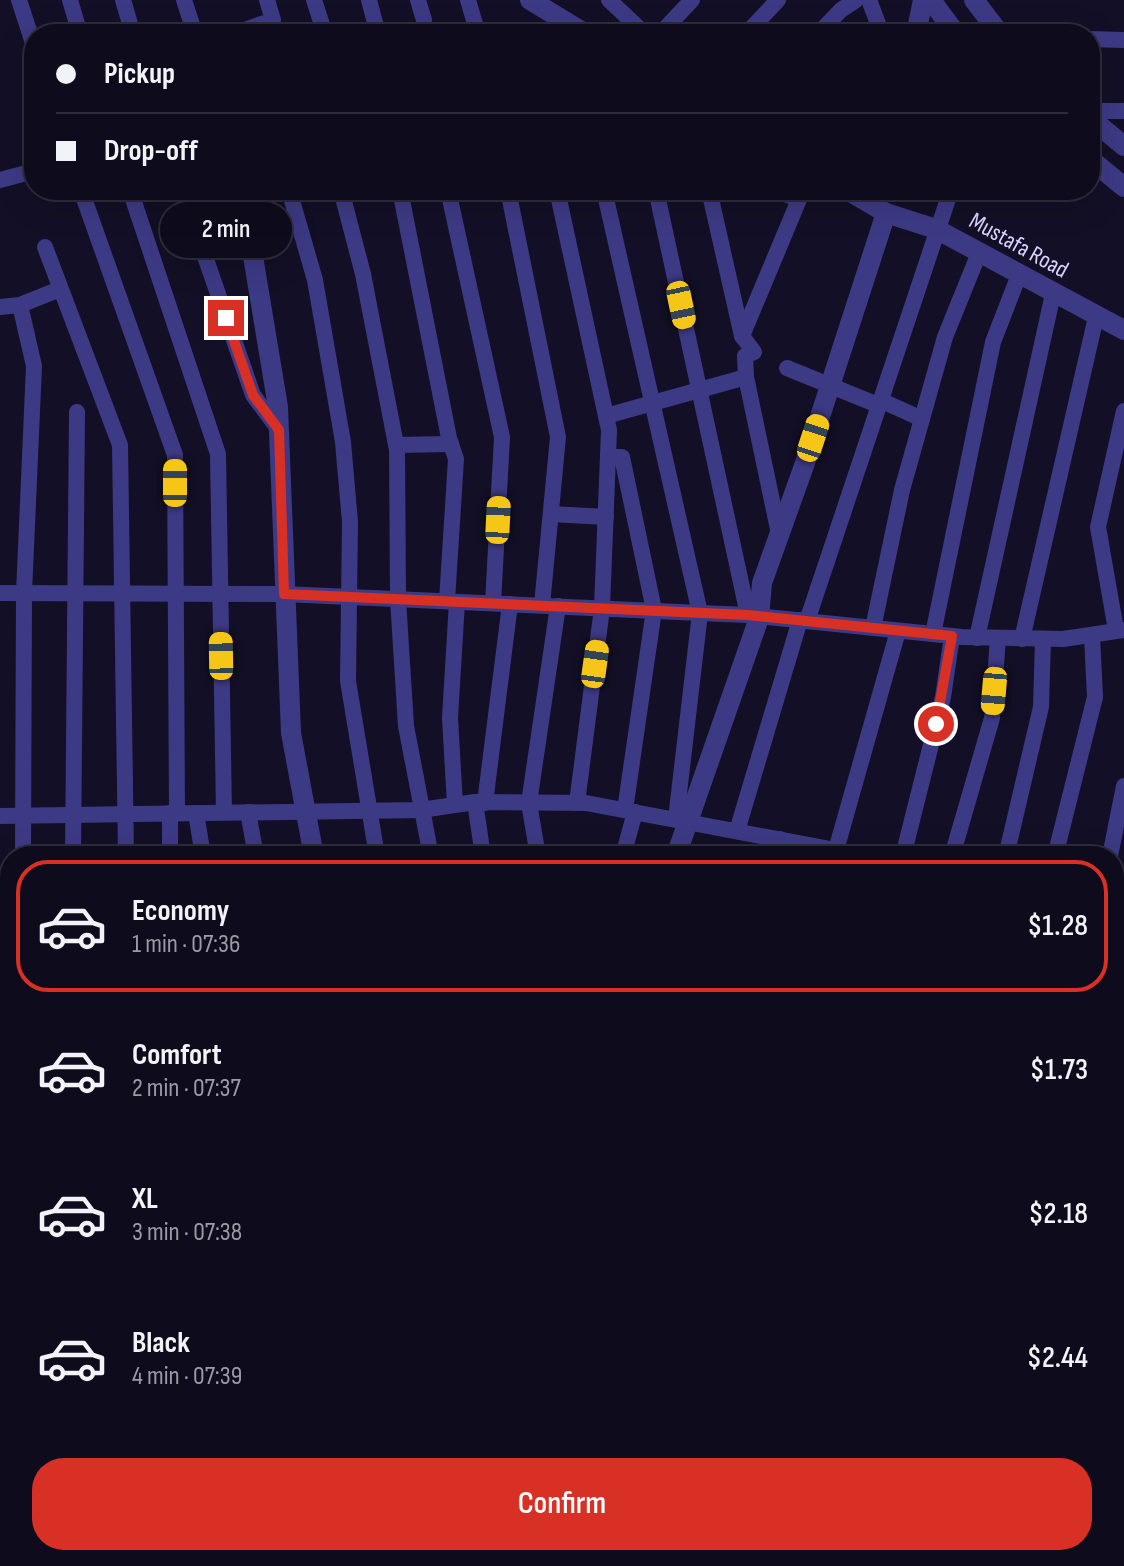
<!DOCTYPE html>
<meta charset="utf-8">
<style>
:root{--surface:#0e0b1c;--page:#171425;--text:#f1f3f6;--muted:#9b9ba3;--line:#2e2b3b;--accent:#d93025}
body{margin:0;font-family:"Sofia Sans Condensed",sans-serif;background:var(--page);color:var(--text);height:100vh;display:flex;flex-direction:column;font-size:30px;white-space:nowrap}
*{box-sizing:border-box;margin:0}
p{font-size:26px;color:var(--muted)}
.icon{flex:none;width:44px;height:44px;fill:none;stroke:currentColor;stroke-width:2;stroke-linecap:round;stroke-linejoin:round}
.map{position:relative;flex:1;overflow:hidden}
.side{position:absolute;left:0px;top:846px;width:1124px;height:720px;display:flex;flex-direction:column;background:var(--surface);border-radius:32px 32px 0 0;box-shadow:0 8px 32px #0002,0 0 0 2px var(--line)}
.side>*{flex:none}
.guide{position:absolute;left:24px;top:24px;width:1076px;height:176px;border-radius:32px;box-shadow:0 8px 32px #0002,0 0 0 2px var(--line);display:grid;align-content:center;height:176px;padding:0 32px;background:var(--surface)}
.end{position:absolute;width:36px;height:36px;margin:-18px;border:10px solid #d93025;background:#fff;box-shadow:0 0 0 4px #fff}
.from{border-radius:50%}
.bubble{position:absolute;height:56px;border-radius:28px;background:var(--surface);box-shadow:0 8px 32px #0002,0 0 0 2px var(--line);font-size:26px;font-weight:600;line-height:56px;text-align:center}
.car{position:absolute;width:24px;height:48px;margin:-24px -12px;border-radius:10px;box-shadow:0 0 6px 2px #0007;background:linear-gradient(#f5c518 24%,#345 0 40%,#f5c518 0 76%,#345 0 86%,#f5c518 0)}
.guide b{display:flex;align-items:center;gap:28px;height:76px;font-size:30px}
.guide b+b{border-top:2px solid var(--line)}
.guide i{width:20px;height:20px;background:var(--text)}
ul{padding:14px 0 0;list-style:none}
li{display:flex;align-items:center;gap:24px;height:132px;margin:0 16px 12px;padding:0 16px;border:4px solid transparent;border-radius:32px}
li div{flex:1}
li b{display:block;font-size:30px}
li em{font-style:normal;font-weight:600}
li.on{border-color:var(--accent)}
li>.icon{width:72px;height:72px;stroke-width:1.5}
.action{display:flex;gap:16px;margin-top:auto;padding:16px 32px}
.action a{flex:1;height:92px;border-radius:32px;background:var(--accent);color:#fff;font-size:32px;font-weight:600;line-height:92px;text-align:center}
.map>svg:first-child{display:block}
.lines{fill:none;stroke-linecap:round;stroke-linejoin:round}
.minor{stroke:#3d3a85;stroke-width:16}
.tertiary{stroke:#3d3a85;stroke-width:20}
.route{stroke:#d93025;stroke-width:10}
.labels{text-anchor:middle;stroke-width:7;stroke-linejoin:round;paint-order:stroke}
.street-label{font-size:24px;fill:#d9d4ff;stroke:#130f26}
</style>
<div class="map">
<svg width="1124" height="1566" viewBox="0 0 1124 1566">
<rect width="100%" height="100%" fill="#130f26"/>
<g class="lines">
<!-- minor -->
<g class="minor">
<path d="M 19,0 L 34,46"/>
<path d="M 70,0 L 80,34"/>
<path d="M 123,0 L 133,34"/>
<path d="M 184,0 L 195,34"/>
<path d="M 314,0 L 325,34"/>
<path d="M 369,0 L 378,34"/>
<path d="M 418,0 L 424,20"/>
<path d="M 468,0 L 478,34"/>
<path d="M 609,0 L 645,34"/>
<path d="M 869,0 L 882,34"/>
<path d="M 233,34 L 273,20 L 267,0"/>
<path d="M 660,34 L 692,0"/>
<path d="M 746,34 L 778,0"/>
<path d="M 818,34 L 841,10 L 856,0"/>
<path d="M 1090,39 L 1124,40"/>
<path d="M 1090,111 L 1124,111"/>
<path d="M 0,180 L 34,171"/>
<path d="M 81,190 L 175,455 L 177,813"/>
<path d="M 130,190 L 218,454 L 224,812"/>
<path d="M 182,190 L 253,395 L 279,430"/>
<path d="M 289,190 L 315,280 L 343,442 L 350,522 L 348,681 L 377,856"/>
<path d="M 341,190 L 363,274 L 397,450"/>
<path d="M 400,190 L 449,438 L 456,459 L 447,601"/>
<path d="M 448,190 L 502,437 L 493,603"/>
<path d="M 508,190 L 558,437 L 542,605"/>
<path d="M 557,190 L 609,430 L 602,608 L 577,803"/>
<path d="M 604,190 L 700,613 L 676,819"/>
<path d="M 656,190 L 748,615"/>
<path d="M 709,190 L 742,336 L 754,352 L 745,356 L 746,377 L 779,534"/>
<path d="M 775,190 L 798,199"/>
<path d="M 45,247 L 120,445 L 126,856"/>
<path d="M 20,305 L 34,366 L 24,593 L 23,856"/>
<path d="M 0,307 L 20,305 L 60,289"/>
<path d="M 742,336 L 803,190"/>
<path d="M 787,368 L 878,405"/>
<path d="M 880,400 L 922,419"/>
<path d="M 606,416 L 746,377"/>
<path d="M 608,457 L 622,457 L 654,610 L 625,810"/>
<path d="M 551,514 L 606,517"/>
<path d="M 0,593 L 284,594 L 700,613 L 748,615 L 962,637 L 1063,639 L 1124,630"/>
<path d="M 807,621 L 951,190"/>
<path d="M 873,628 L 902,490 L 945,337 L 979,253"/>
<path d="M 1116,630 L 1098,527 L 1124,411"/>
<path d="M 933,634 L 993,342 L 1019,275"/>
<path d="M 977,638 L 1053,294"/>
<path d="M 1022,639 L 1096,317"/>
<path d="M 475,802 L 483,856"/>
<path d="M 485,803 L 510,604"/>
<path d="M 455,805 L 450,718 L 457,602"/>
<path d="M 248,812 L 256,856"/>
<path d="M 196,813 L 203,856"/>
<path d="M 0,816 L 421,810 L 475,802 L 586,803 L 867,856"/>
<path d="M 737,831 L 800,620"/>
<path d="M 836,850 L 898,631"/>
<path d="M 73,856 L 77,412"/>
<path d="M 170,856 L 170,813"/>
<path d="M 431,856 L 406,726 L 398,599 L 397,445 L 451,444"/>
<path d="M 538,856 L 529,803 L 558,606"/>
<path d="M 623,856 L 635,812"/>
<path d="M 774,856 L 780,839"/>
<path d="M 903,856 L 943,697 L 952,636"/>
<path d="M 952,856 L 992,718 L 998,638"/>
<path d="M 1006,856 L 1041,707 L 1043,639"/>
<path d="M 1055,856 L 1095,697 L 1092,636"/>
<path d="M 1110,856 L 1124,786"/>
<path d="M 1114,900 L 1124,902"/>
<path d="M 1114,1050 L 1124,1018"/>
<path d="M 1114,1200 L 1124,1171"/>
<path d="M 0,1265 L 10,1140"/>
<path d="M 1114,1315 L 1118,1301"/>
<path d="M 1114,1457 L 1124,1420"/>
<path d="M 0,1482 L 10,1482"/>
<path d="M 1114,1537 L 1124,1535"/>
<path d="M 644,1556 L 676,1566"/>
<path d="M 747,1565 L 750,1556"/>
<path d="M 41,1566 L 41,1556"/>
<path d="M 98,1566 L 98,1556"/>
<path d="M 154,1566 L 154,1556"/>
<path d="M 212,1566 L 212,1556"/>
<path d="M 271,1566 L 272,1556"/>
<path d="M 329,1566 L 329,1556"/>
<path d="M 382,1566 L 383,1556"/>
<path d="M 448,1566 L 450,1556"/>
<path d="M 505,1566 L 508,1556"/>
<path d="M 963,1566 L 966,1556"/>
</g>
<!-- tertiary -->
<g class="tertiary">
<path d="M 530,0 L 586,34"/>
<path d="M 931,0 L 956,34"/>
<path d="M 974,0 L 1000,34"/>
<path d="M 916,34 L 923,0"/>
<path d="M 1090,118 L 1124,146"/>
<path d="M 1090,159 L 1124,187"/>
<path d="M 242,190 L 278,407 L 291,733 L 314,856"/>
<path d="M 886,213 L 936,229 L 1124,330"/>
<path d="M 676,856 L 759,618 L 762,583 L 805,463 L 886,213 L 847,190"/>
<path d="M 0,1039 L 10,1040"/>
<path d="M 1114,1088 L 1124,1086"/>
<path d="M 1114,1103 L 1124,1100"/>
<path d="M 1114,1484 L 1124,1481"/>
<path d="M 894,1566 L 898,1556"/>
</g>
</g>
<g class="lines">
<!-- route -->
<path class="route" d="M 226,318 L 253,395 L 279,430 L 284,594 L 748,615 L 952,636 L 936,724"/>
</g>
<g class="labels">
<!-- street labels -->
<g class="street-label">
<text transform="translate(1019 245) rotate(29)" y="8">Mustafa Road</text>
</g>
</g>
</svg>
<i class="end from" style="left:936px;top:724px"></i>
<i class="end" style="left:226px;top:318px"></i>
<div class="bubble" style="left:160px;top:202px;width:132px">2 min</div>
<i class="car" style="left:681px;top:305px;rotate:168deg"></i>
<i class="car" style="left:813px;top:438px;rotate:18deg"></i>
<i class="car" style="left:175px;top:483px;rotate:0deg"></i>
<i class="car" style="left:498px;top:520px;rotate:3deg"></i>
<i class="car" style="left:221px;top:656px;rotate:359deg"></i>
<i class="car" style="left:595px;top:664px;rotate:8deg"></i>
<i class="car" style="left:994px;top:691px;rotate:185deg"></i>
<div class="guide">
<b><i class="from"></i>Pickup</b>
<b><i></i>Drop-off</b>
</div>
<section class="side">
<ul>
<li class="on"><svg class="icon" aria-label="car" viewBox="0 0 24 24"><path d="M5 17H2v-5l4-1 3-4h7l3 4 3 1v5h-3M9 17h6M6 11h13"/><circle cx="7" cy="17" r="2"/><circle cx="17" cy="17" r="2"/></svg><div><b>Economy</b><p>1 min · 07:36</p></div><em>$1.28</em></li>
<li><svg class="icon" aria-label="car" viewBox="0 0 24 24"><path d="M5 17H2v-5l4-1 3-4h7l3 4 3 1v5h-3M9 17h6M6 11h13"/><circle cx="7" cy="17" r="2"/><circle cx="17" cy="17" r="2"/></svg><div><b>Comfort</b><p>2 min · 07:37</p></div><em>$1.73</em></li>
<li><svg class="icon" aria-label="car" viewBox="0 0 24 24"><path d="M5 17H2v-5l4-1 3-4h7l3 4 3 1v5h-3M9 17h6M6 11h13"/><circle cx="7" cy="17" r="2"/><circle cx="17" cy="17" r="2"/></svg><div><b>XL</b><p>3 min · 07:38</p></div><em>$2.18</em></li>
<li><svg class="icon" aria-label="car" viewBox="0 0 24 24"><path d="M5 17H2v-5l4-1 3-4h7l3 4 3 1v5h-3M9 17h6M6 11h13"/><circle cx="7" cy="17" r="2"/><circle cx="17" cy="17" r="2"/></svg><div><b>Black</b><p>4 min · 07:39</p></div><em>$2.44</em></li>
</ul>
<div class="action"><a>Confirm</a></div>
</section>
</div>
